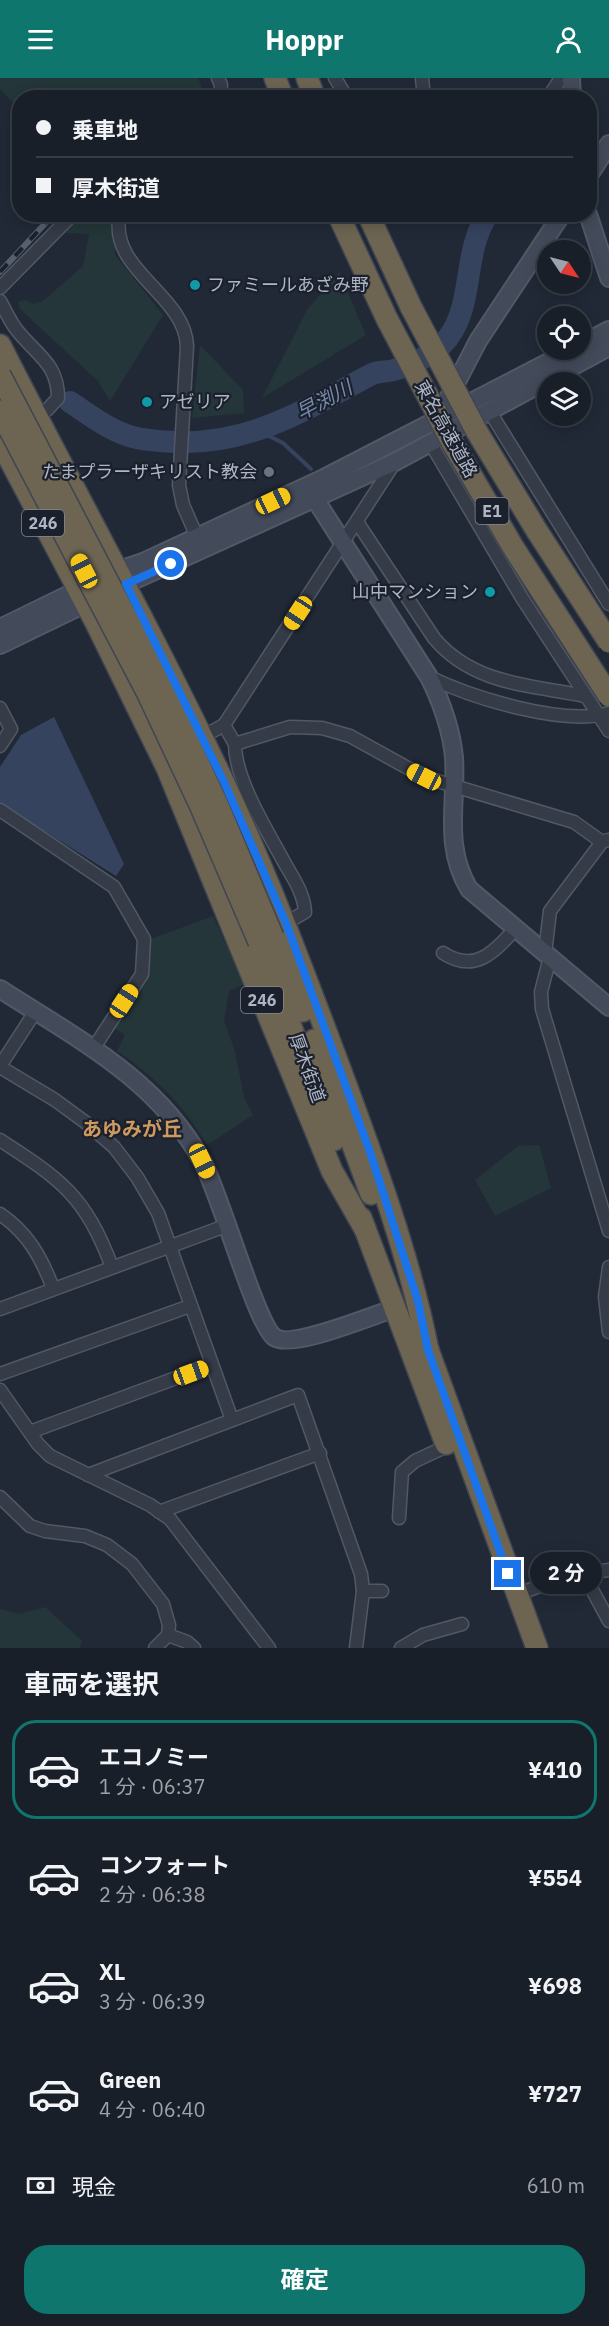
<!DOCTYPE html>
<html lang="ja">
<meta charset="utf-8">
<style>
:root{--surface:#191f29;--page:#222731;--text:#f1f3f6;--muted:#9fa2a8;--line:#373d46;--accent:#0f766e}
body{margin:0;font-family:"IBM Plex Sans","Noto Sans JP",sans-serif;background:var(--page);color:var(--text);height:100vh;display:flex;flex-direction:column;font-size:22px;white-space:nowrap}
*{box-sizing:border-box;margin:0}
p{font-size:20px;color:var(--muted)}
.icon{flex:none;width:33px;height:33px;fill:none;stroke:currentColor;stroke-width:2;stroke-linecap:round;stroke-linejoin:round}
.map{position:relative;height:1570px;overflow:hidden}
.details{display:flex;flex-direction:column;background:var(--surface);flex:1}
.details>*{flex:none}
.banner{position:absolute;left:12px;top:12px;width:585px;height:132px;border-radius:24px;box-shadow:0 3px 15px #0003,0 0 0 2px var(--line);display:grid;align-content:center;height:132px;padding:0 24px;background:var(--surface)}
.needle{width:39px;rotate:125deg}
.fabs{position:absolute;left:537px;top:162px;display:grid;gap:12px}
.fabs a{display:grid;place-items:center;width:54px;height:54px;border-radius:50%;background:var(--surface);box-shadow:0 3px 15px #0003,0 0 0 2px var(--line);font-size:30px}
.end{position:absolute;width:27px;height:27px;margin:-14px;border:8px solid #1a73e8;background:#fff;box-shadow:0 0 0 3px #fff}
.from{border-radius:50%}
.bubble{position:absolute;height:42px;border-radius:21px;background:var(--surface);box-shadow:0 3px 15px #0003,0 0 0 2px var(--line);font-size:20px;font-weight:700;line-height:42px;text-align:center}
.car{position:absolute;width:18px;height:36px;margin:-18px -9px;border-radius:8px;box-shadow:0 0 4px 2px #0007;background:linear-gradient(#f5c518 24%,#345 0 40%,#f5c518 0 76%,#345 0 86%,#f5c518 0)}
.banner b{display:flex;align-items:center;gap:21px;height:57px;font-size:22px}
.banner b+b{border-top:2px solid var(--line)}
.banner i{width:15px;height:15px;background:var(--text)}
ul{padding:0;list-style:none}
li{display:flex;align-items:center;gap:18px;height:99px;margin:0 12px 9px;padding:0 12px;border:3px solid transparent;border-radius:24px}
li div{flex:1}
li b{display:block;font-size:22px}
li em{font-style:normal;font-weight:700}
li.on{border-color:var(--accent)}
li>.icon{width:54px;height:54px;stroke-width:1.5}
h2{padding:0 24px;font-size:27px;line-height:72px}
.pay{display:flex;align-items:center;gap:15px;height:66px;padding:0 24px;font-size:22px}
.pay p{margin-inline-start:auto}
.primary-button{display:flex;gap:12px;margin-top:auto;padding:12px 24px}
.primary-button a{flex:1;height:69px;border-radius:24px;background:var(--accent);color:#fff;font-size:24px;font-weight:700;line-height:69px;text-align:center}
header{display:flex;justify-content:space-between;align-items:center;height:78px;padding:0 24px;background:var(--accent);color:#fff;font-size:27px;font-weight:700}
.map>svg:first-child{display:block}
.green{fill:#243639}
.water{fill:#36435e}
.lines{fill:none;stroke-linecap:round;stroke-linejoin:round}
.stream{stroke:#36435e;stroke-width:4}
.river{stroke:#36435e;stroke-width:22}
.street-casing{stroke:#525865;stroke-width:15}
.secondary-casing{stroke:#525865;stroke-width:20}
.highway-casing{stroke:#3f4552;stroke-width:24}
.street{stroke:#353b47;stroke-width:12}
.secondary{stroke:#434a5a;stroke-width:16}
.highway{stroke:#6d6552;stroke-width:21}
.rail-casing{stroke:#575e6e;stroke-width:6}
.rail{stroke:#1a202c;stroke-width:4;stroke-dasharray:11;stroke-linecap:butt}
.highway-bridge-casing{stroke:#3f4552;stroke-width:24;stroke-linecap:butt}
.highway-bridge{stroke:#6d6552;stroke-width:21}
.route{stroke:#1a73e8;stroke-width:8}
.culture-dot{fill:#0f9aa8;stroke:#1a202c;stroke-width:2}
.worship-dot{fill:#6b7280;stroke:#1a202c;stroke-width:2}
.labels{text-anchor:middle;stroke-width:4.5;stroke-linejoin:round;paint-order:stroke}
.shield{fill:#1a202c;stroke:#828896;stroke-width:1.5}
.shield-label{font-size:16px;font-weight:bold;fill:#afb5c4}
.poi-label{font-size:18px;fill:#afb5c4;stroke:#1a202c;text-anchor:start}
.street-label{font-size:18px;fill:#afb5c4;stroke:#1a202c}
.water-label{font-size:20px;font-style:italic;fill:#788aab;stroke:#1a202c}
.neighbourhood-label{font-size:20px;font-weight:bold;fill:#ce9960;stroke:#1a202c}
</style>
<header><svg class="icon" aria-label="menu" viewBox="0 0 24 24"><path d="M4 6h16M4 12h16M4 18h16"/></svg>Hoppr<svg class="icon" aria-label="person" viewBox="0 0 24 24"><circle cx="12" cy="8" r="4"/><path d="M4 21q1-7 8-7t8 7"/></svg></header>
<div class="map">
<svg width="609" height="1570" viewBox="0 0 609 1570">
<rect width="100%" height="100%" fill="#212937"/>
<!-- green -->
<g class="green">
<path d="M 0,0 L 198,0 L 206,19 L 20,20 L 19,31 L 0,11 Z"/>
<path d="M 82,137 L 113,137 L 115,177 L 163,237 L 110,323 L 98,303 L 20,231 L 18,224 L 25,222 L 33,226 L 43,223 L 83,188 L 89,156 L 60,155 Z"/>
<path d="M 339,194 L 366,257 L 262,320 L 307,232 Z"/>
<path d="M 200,267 L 243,312 L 244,335 L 192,340 Z"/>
<path d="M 213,838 L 244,906 L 229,913 L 224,943 L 235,973 L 244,1019 L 253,1037 L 207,1067 C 184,1027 155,999 117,973 L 125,957 L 114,950 L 149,896 L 151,861 Z"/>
<path d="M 539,1067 L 551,1110 L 495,1138 L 475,1102 L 518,1068 Z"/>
<path d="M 45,1529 L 82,1563 L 80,1570 L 0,1570 L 0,1531 L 19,1536 Z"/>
</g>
<!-- water -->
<path class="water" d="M 54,639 L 124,786 L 116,798 L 0,725 L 0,689 L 21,657 Z"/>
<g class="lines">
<!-- stream -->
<path class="stream" d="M 257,352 L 283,365 L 311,391"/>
<!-- river -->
<path class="river" d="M 70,324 C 90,337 110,353 133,359 C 146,363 161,363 174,364 C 252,367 306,331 372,296 C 379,293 387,294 394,292 C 414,286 435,276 448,260 C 475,224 462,174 488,136"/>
<defs>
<g id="street">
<path d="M 218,0 L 221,7 L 220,20"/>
<path d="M 335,0 L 347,20"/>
<path d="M 422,0 L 424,20"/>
<path d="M 548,20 L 561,0"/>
<path d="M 120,136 C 107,192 185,216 187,268 L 179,407 L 183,427 L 197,459"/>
<path d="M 0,210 L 73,136"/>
<path d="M 0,223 C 5,232 10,243 16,251 C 36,277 58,285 58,320 L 47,332 L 31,341"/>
<path d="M 490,334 L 609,526"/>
<path d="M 431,366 L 522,520 L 609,653"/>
<path d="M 357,444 L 434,560 C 472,606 529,607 585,618"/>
<path d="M 429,599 C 473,620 562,648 609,635"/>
<path d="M 0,630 L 11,651 L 0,668"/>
<path d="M 224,647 L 395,384"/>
<path d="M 202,659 L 224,647 L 235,666 L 290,649 L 322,650 L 350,658 L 424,699 L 574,744 L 602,764"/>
<path d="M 235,666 C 235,702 267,752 284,784 C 293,800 304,815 305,834 L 286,845"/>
<path d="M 0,732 L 114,809 L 144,861 L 142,896 L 93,971"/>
<path d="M 443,875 C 474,895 493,876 515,851"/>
<path d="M 545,875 L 550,833 L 602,764 L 608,762"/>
<path d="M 550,879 L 541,914 L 542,931 L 609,1153"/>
<path d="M 0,988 L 35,934"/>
<path d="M 0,989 L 55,1022 L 85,1044 L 114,1069 L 137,1099 L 158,1135 L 232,1342"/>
<path d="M 0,1062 C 62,1102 85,1118 112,1189"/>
<path d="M 0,1136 C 28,1155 41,1179 53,1210"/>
<path d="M 609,1189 L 605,1219 L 609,1254"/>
<path d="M 0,1231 L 228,1147"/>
<path d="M 0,1296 L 190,1228"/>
<path d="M 0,1312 L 38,1366 L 50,1378 L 150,1427 L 170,1441 L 269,1570"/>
<path d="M 30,1354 L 211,1287"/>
<path d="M 88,1397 L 298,1317 L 361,1496 L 363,1513 L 356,1570"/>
<path d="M 0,1419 L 30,1448 L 45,1453 L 85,1458 L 107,1467 L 132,1486 L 163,1526 L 169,1547 L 168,1557 L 155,1570"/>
<path d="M 159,1434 L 320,1375"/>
<path d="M 399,1440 L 402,1394 L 415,1383 L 447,1368"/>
<path d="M 583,1495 L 609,1543"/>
<path d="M 363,1513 L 382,1513"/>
<path d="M 516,1517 L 566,1498 L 609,1492"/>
<path d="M 168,1557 L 187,1564 L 194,1570"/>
<path d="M 401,1570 L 423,1557 L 462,1546"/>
</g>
<g id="secondary">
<path d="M 571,0 L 572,20"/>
<path d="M 590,96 L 609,66"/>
<path d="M 588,136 L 609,200"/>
<path d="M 580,267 L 609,252"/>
<path d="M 437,342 L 478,263 L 562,136"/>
<path d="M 315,421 L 429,599 C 442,625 451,650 454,679 C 457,726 443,767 469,811 L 609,929"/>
<path d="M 0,550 L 119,492 L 143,484 L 324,400 L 572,272"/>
<path d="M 0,567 L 126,506 L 395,384 L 609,269"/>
<path d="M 0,911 C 76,960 157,1001 202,1083 C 220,1115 256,1245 274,1259 C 291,1272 373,1237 396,1230"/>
</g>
<g id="highway">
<path d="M 275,0 L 283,20"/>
<path d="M 307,0 L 315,20"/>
<path d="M 338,136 L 387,241"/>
<path d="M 368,136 L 411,229"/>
<path d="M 0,267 C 74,413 153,555 223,703 C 267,796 303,892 339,988 C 373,1080 409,1176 428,1272"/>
<path d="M 0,363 L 95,543 L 167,690 L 332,1093 L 365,1151"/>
<path d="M 273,859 L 303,933"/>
<path d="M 259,864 L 334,1062"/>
<path d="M 314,962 L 371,1116"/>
<path d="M 361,1140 L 446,1366"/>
<path d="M 423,1258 L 537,1570"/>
</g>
</defs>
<!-- street casing -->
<use href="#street" class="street-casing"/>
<!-- secondary casing -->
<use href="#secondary" class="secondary-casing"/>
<!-- highway casing -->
<use href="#highway" class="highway-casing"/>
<!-- street -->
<use href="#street" class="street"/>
<!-- secondary -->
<use href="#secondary" class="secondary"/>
<!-- highway -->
<use href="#highway" class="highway"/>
<defs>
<path id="rail" d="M 0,194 L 54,136"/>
</defs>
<!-- rail casing -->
<use href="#rail" class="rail-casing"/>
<!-- rail -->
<use href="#rail" class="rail"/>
<defs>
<g id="highway-bridge">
<path d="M 411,229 L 476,352 L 537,453 L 609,564"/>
<path d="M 387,241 L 453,366 L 513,469 L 609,618"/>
<path d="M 0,297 L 167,617 L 219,730 L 273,859"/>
<path d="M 0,333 L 148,616 L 201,729 L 259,864"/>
</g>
</defs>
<!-- highway-bridge casing -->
<use href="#highway-bridge" class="highway-bridge-casing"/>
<!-- highway-bridge -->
<use href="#highway-bridge" class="highway-bridge"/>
</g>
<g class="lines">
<!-- route -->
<path class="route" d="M 171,486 L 126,506 L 224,704 L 286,845 L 370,1074 L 418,1223 L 428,1272 L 508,1496"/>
</g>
<!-- markers -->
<g class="culture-dot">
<circle cx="195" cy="207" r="6"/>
<circle cx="147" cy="324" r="6"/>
<circle cx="490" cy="514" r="6"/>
</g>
<circle class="worship-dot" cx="269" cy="394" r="6"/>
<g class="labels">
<!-- shield labels -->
<g class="shield">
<rect x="475.5" y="420" width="33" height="26" rx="4.5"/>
<rect x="22" y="432" width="42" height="26" rx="4.5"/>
<rect x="241" y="909" width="42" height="26" rx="4.5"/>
</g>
<g class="shield-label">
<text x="492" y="439">E1</text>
<text x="43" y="451">246</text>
<text x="262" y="928">246</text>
</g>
<!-- poi labels -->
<g class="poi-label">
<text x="207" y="213">ファミールあざみ野</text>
<text x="159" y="330">アゼリア</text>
<text x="257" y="400" text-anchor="end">たまプラーザキリスト教会</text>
<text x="478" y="520" text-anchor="end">山中マンション</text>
</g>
<!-- street labels -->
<g class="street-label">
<text transform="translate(446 351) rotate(61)" y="6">東名高速道路</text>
<text transform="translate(307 990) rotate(70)" y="6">厚木街道</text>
</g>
<!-- water labels -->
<g class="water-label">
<text transform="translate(324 322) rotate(-28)" y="7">早渕川</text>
</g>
<!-- neighbourhood labels -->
<g class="neighbourhood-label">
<text x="132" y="1058">あゆみが丘</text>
</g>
</g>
</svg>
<div class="fabs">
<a><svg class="needle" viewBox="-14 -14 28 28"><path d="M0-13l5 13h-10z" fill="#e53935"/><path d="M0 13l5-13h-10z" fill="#9fa2a8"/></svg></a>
<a><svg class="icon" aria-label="locate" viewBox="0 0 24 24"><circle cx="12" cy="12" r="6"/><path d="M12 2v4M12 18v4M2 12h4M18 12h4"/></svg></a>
<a><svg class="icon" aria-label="layers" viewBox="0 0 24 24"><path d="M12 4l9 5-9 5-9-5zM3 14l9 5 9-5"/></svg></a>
</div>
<i class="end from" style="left:171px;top:486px"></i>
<i class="end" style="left:508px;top:1496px"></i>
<div class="bubble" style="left:530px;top:1474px;width:72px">2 分</div>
<i class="car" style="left:273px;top:423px;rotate:65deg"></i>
<i class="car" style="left:84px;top:493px;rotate:333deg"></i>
<i class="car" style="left:298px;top:535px;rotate:213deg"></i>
<i class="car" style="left:424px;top:699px;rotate:297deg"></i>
<i class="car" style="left:124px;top:923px;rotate:33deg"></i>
<i class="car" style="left:202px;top:1083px;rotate:155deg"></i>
<i class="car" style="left:191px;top:1295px;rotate:70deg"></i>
<div class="banner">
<b><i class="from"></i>乗車地</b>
<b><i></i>厚木街道</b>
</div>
</div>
<section class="details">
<h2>車両を選択</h2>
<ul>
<li class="on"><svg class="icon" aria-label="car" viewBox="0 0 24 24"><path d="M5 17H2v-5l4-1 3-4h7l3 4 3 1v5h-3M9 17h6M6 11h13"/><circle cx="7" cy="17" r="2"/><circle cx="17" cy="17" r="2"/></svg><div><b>エコノミー</b><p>1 分 · 06:37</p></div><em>¥410</em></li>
<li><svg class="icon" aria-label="car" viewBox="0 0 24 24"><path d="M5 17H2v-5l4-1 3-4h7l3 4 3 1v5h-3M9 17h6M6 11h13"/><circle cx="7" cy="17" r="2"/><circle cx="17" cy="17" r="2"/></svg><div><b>コンフォート</b><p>2 分 · 06:38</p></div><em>¥554</em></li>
<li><svg class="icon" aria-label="car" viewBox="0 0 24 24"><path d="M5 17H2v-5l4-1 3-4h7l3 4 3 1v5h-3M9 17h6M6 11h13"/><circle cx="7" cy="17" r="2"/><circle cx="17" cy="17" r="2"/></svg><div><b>XL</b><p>3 分 · 06:39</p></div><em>¥698</em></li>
<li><svg class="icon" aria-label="car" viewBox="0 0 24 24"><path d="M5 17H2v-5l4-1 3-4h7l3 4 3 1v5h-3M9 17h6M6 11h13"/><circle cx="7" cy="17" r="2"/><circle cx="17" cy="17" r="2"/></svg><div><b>Green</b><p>4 分 · 06:40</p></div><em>¥727</em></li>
</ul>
<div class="pay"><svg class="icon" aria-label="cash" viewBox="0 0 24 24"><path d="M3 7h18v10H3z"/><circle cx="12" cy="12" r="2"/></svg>現金<p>610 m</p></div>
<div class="primary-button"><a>確定</a></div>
</section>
